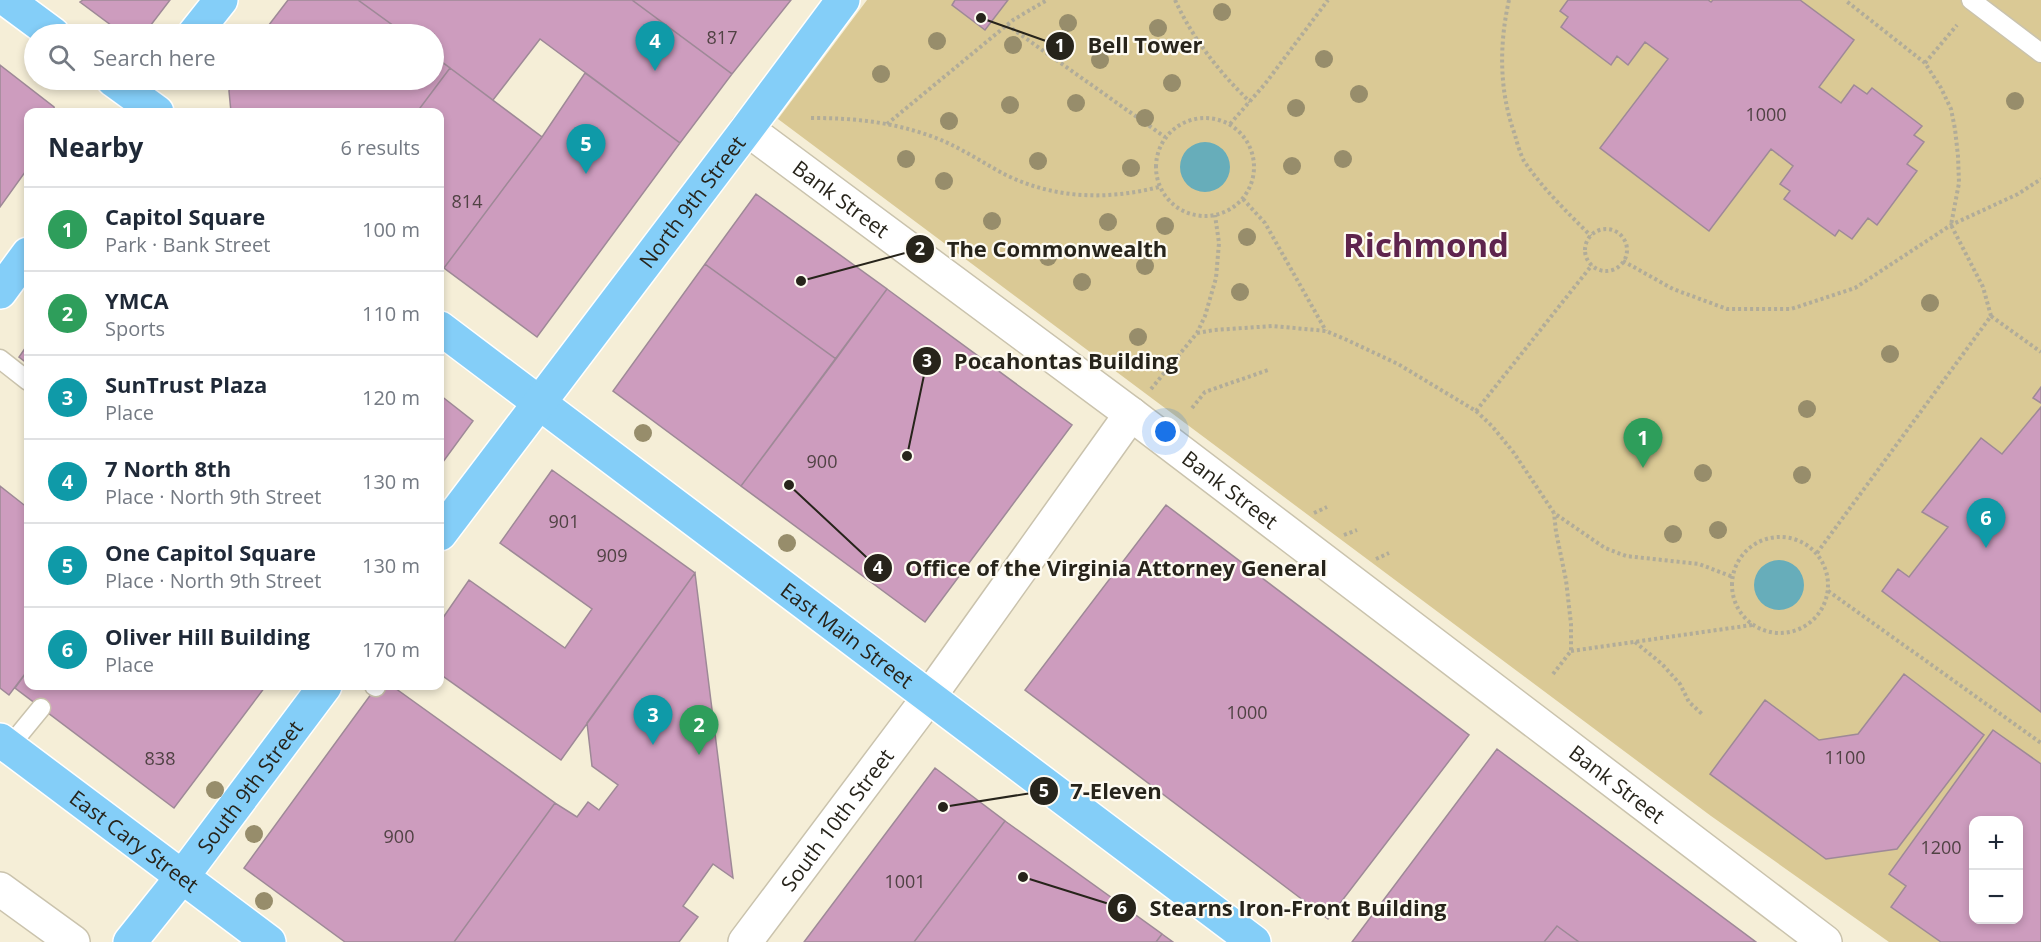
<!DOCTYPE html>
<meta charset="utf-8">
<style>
:root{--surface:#fff;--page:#f6f6f7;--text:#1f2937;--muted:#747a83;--line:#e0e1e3;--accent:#b45309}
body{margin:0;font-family:"Open Sans",sans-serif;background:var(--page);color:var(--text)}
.controls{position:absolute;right:18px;bottom:18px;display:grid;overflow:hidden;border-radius:12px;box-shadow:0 3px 9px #0003}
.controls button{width:54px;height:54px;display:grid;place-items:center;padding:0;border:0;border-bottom:2px solid var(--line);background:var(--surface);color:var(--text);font:30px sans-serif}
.you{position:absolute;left:1166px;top:432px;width:21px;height:21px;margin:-15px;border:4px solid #fff;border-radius:50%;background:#1a73e8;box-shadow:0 0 0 9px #1a73e833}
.badge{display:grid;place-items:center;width:39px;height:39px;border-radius:50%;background:var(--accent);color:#fff;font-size:20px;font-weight:700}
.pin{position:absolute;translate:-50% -50px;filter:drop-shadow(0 2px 3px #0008)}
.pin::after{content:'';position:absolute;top:32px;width:21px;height:18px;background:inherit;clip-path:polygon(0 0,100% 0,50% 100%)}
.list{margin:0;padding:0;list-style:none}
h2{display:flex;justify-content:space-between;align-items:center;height:78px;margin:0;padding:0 24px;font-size:26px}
h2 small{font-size:20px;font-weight:400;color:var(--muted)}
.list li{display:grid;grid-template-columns:39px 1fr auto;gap:18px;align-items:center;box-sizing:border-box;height:84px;padding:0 24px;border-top:2px solid var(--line)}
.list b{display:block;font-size:22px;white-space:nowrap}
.list p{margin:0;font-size:20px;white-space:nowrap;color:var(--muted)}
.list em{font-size:20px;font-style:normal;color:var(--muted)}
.icon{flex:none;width:33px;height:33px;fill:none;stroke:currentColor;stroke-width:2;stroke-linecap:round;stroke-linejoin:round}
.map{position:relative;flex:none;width:2041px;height:942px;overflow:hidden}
.search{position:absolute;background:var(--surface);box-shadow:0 3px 9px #0003;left:24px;top:24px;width:420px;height:66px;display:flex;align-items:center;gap:15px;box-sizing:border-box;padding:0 21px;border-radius:33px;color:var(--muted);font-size:22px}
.panel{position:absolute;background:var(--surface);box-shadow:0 3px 9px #0003;left:24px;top:108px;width:420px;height:582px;border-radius:12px}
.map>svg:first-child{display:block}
.green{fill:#dac995;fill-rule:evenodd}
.water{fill:#67adba}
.building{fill:#cd9cbe;stroke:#9e8997;stroke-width:1.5;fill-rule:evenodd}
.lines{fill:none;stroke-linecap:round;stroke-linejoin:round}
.service-casing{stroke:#cac3ad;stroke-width:21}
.minor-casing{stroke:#cac3ad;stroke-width:36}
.primary-casing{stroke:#fff;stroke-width:36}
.path{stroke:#b1ac99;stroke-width:4;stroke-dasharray:3 3;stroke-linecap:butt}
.service{stroke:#fff;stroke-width:18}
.minor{stroke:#fff;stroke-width:33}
.primary{stroke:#84cef8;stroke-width:33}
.tree{fill:#978d6b}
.labels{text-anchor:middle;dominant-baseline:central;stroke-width:4.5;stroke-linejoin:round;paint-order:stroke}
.number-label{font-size:18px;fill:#504244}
.street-label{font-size:21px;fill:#27241b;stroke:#fefbf2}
.town-label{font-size:33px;font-weight:bold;fill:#5e244d;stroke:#fefbf2}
.leader{fill:none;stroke:#27241b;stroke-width:2}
.callout-dot{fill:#27241b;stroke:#fefbf2;stroke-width:2}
.mark-label{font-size:18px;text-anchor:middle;font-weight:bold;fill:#fff}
.callout-label{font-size:22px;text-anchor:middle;font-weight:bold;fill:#27241b;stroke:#fefbf2;stroke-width:4.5;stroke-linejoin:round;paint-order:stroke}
</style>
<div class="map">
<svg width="2041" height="942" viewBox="0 0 2041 942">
<rect width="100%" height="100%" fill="#f5eed7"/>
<path class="green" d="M867,0H2041V942H1889L1711,816L778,119ZM1974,820H2018V920H1974Z"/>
<path class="water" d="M1180 167a25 25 0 1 1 50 0a25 25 0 1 1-50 0Z
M1754 585a25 25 0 1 1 50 0a25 25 0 1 1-50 0Z"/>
<path class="building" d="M83,0H170L144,34H123L80,2Z
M288,0H358L405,34H262Z
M358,0H632L732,74L680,143L540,39L493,100L434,56V34H405Z
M632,0H791L732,74Z
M955,0H1008L985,30L952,5Z
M1568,0H1708L1711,2L1713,0H1800L1854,40L1819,87L1841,103L1854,85L1867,94L1872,88L1922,126L1914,135L1924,142L1907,164L1917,171L1877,225L1868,218L1852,239L1839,230L1835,236L1784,199L1790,191L1780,184L1793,166L1771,149L1709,231L1600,148L1668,59L1645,42L1628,65L1617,56L1611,65L1561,27L1568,17L1560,11Z
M434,56L450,68L417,112H231L229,91L231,80H434Z
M0,65L54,107L55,112H28V168L0,207Z
M450,68L542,137L444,268L440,265V112H417Z
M585,73L680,143L537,337L444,268L542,137Z
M756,194L887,289L836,359L705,264Z
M705,264L836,359L741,486L613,391Z
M887,289L1072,425L925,622L741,486Z
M28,344V364L19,357Z
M2041,387V403L2033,398Z
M440,395L473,421L440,466Z
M2041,407V712L1882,591L1898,569L1909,577L1948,527L1922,512L1981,438L2002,454Z
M552,470L695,573L561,760L440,674V622L469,580L565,648L592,609L500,543Z
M0,486L28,508V670L9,695L0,688Z
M1166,505L1469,735L1328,919L1025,690Z
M695,573L733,878L713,864L683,906L698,917L679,942H454L555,803L577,817L588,802L599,810L618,785L592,766L587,723Z
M28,670V686L265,687L174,808L15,688Z
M1904,674L1984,735L1897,849L1826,859L1710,774L1765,700L1819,740L1858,734Z
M377,686H392L555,803L454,942H345L244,868Z
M1993,730L2041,764V942H1941L1891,907L1906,886L1889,874ZM1974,820H2018V920H1974Z
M1497,749L1756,942H1579L1557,926L1544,942H1352Z
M935,768L1005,821L914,942H804Z
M1005,821L1162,934L1156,942H914Z
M1557,926L1579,942H1544Z
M1162,934L1173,942H1156Z"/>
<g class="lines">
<g class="service-casing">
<path id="service" d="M1971,0L2041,53
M0,359L28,381
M374,686L376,687
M9,747L41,708"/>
</g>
<g class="minor-casing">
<g id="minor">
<path id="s1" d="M747,129L1131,414L1825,942"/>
<path d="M0,889L73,942"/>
<path id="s2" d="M745,942L929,697L1131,414"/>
</g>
</g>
<g class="primary-casing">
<g id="primary">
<path d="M7,0L53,34"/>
<path d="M194,34L221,0"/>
<path d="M113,80L157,112"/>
<path d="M0,292L28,254"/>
<path id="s3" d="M440,328L1254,942"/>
<path id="s4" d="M440,534L747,129L843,0"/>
<path id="s5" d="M0,740L269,942"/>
<path id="s6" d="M130,942L182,877L325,686"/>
</g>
</g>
<path class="path" d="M1175,0C1193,39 1219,72 1250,102
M1509,0C1499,45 1499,91 1515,135C1517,143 1520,153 1524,161C1543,189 1567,212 1591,236
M1007,25L1165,137
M1925,63L1957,25
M1156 167a49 49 0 1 1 98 0a49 49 0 1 1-98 0Z
M811,118C855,118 894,122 936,138C962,148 984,164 1008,176C1057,199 1108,200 1159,187
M887,124L1013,20L1047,0
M1230,124L1265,84L1328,0
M1243,199L1265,223L1326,331
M1585 250a21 21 0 1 1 42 0a21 21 0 1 1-42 0Z
M1623,261L1673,289L1727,309H1791L1855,288L1951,225L2018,194L2041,179
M1991,316L2041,352
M1197,333L1214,330L1273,326L1326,331L1347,340L1398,364L1476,411L1492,426L1514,453L1554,513L1605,548L1626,556L1699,564L1733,577
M1151,389L1197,333L1205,316L1216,278L1219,243L1215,215
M1192,408L1205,392L1268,370
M1476,411L1592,265
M1314,513L1327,507
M1344,535L1357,530
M1732 585a48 48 0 1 1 96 0a48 48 0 1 1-96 0Z
M1817,553L1991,316L1983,287L1951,225L1959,183L1958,156L1955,129L1951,109L1941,88L1925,63L1845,0
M1376,559L1389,553
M1828,591L2041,743
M1635,642L1662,664L1680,684L1689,702L1702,714
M1571,651L1752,625
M1553,674L1571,651V624L1566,580L1556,532L1554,513"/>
<use href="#service" class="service"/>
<use href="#minor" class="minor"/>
<use href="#primary" class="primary"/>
</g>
<g class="tree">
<circle cx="1222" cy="12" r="9"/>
<circle cx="1068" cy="23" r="9"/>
<circle cx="1158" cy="28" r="9"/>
<circle cx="937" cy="41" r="9"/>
<circle cx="1013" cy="45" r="9"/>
<circle cx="1324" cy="59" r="9"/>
<circle cx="1100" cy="60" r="9"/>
<circle cx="881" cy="74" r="9"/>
<circle cx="1172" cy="83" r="9"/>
<circle cx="1359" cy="94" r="9"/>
<circle cx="2015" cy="101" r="9"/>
<circle cx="1076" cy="103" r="9"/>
<circle cx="1010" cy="105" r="9"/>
<circle cx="1296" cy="108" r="9"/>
<circle cx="1145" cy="118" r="9"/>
<circle cx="949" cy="121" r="9"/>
<circle cx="906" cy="159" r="9"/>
<circle cx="1343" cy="159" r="9"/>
<circle cx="1038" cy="161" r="9"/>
<circle cx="1292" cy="166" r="9"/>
<circle cx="1131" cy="168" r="9"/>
<circle cx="944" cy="181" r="9"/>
<circle cx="992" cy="221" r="9"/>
<circle cx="1108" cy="222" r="9"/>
<circle cx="1165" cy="226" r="9"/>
<circle cx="1247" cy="237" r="9"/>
<circle cx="1048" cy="257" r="9"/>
<circle cx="1145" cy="266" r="9"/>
<circle cx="1082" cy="282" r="9"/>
<circle cx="1240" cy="292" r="9"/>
<circle cx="1930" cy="303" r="9"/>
<circle cx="1138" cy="337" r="9"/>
<circle cx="1890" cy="354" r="9"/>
<circle cx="1807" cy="409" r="9"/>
<circle cx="643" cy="433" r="9"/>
<circle cx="1703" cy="473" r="9"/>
<circle cx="1802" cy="475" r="9"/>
<circle cx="1718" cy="530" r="9"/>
<circle cx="1673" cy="534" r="9"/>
<circle cx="787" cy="543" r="9"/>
<circle cx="215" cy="790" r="9"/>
<circle cx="254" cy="834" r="9"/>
<circle cx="264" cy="901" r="9"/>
</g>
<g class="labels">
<g class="number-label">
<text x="722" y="37">817</text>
<text x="1766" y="114">1000</text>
<text x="467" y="201">814</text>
<text x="822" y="461">900</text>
<text x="564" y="521">901</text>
<text x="612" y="555">909</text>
<text x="1247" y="712">1000</text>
<text x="1845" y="757">1100</text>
<text x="160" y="758">838</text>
<text x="399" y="836">900</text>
<text x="1941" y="847">1200</text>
<text x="905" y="881">1001</text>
</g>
<g class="street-label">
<text stroke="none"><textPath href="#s1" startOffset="117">Bank Street</textPath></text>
<text stroke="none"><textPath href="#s4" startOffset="417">North 9th Street</textPath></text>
<text stroke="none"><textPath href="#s1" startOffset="603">Bank Street</textPath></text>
<text stroke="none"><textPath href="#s3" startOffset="510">East Main Street</textPath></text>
<text stroke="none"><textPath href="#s1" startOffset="1089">Bank Street</textPath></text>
<text stroke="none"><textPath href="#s6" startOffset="196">South 9th Street</textPath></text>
<text stroke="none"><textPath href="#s2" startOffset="153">South 10th Street</textPath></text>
<text stroke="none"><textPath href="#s5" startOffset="168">East Cary Street</textPath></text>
</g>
<g class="town-label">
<text x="1426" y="244">Richmond</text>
</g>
</g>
<path class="leader" d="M981 18L1060 46M801 281L920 249M907 456L927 361M789 485L878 568M943 807L1044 791M1023 877L1122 908"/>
<g class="callout-dot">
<circle cx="981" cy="18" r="6"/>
<circle cx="801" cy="281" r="6"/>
<circle cx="907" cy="456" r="6"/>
<circle cx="789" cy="485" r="6"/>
<circle cx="943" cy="807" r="6"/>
<circle cx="1023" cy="877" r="6"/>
<circle cx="1060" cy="46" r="15"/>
<circle cx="920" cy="249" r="15"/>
<circle cx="927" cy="361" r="15"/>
<circle cx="878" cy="568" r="15"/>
<circle cx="1044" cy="791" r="15"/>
<circle cx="1122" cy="908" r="15"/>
</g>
<g class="mark-label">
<text x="1060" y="52">1</text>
<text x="920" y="255">2</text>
<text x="927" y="367">3</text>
<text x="878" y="574">4</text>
<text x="1044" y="797">5</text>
<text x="1122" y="914">6</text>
</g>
<g class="callout-label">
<text x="1145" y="53">Bell Tower</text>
<text x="1057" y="257">The Commonwealth</text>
<text x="1066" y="369">Pocahontas Building</text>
<text x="1116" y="576">Office of the Virginia Attorney General</text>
<text x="1116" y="799">7-Eleven</text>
<text x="1298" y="916">Stearns Iron-Front Building</text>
</g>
</svg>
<div class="controls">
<button>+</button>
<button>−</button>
</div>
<div class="you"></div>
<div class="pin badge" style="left:1643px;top:468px;background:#2e9e5b">1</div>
<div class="pin badge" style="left:699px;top:755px;background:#2e9e5b">2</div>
<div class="pin badge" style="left:653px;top:745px;background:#0f9aa8">3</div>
<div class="pin badge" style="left:655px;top:71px;background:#0f9aa8">4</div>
<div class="pin badge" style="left:586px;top:174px;background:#0f9aa8">5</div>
<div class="pin badge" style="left:1986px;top:548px;background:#0f9aa8">6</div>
<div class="search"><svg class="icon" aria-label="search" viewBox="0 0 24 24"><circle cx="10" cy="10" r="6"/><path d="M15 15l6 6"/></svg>Search here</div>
<section class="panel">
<h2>Nearby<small>6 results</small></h2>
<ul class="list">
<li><span class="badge" style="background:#2e9e5b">1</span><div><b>Capitol Square</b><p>Park · Bank Street</p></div><em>100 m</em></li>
<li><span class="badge" style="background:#2e9e5b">2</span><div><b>YMCA</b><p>Sports</p></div><em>110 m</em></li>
<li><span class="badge" style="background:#0f9aa8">3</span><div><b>SunTrust Plaza</b><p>Place</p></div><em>120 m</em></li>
<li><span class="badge" style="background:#0f9aa8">4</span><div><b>7 North 8th</b><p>Place · North 9th Street</p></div><em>130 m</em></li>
<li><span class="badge" style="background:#0f9aa8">5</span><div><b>One Capitol Square</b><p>Place · North 9th Street</p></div><em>130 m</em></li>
<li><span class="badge" style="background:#0f9aa8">6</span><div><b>Oliver Hill Building</b><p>Place</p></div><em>170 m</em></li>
</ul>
</section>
</div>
